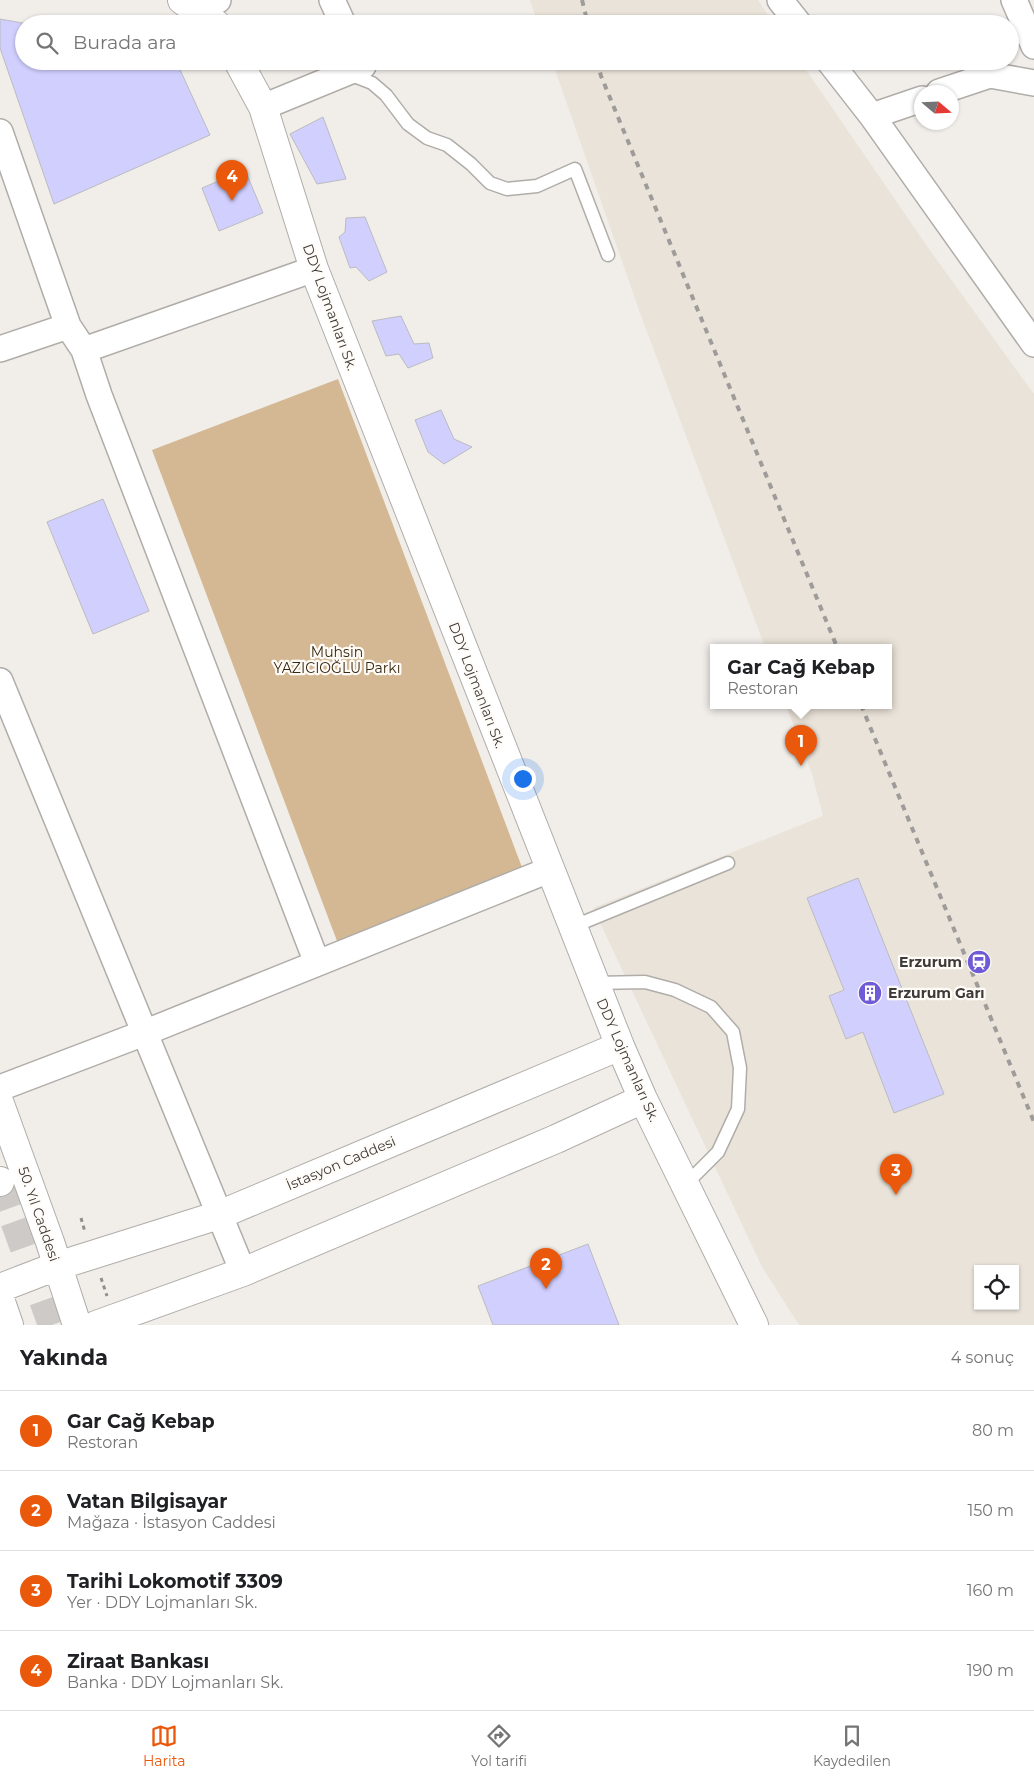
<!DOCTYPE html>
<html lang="tr">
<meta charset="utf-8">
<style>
:root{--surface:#fff;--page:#f6f6f6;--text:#202124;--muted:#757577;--line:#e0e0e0;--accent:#ea580c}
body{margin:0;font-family:Montserrat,sans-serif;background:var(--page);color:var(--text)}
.controls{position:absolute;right:15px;bottom:15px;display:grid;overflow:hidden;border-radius:0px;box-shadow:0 1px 4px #0004}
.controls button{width:45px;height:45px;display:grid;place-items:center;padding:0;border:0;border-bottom:1px solid var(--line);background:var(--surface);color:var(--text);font:25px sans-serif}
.compass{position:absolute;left:914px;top:85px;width:45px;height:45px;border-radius:50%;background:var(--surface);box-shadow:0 1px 4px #0004;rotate:109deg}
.you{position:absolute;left:522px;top:778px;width:18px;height:18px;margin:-12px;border:4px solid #fff;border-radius:50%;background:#1a73e8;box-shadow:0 0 0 8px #1a73e833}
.badge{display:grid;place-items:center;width:32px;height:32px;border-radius:50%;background:var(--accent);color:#fff;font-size:16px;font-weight:700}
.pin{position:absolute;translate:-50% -41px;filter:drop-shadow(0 1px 2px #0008)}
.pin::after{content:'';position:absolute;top:26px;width:18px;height:15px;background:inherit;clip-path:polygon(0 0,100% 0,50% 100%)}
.popup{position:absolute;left:710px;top:644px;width:182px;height:65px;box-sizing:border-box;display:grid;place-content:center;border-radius:0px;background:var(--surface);filter:drop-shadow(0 1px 4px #0005);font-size:16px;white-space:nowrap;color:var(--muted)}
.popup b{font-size:19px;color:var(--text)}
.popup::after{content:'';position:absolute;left:50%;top:100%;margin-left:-10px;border:10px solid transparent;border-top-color:var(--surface)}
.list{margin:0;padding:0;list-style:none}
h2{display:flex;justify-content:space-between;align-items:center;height:65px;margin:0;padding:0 20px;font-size:21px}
h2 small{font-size:16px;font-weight:400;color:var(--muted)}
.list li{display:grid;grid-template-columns:32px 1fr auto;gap:15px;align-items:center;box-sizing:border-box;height:80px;padding:0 20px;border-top:1px solid var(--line)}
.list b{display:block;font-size:19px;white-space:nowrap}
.list p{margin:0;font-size:16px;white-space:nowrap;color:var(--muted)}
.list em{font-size:16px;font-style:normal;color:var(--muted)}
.icon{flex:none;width:28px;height:28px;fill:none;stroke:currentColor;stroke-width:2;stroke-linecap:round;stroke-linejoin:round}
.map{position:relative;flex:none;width:1034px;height:1325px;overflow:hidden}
.search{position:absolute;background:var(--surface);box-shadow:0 1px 4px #0004;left:15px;right:15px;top:15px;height:55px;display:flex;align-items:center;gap:12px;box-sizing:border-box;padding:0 18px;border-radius:28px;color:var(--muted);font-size:19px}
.sheet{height:385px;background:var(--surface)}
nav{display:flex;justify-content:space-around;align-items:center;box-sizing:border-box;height:70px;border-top:1px solid var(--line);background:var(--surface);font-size:14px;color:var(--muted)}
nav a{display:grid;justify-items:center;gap:2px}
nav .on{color:var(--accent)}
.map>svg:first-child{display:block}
.built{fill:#eae3d9;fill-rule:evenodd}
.green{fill:#d4b893}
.building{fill:#d0cffe;stroke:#bbbbbf}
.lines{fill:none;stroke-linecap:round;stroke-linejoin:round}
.secondary-tunnel{stroke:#cdcac7;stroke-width:28;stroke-dasharray:28 14;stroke-linecap:butt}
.lane-casing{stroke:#b0ada9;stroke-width:15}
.street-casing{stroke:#b0ada9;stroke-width:28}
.secondary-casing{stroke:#b0ada9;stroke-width:30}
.path{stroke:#918f8c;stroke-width:3;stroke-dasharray:4 4;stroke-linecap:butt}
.lane{stroke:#fff;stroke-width:12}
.street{stroke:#fff;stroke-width:25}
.secondary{stroke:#fff;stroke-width:28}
.rail{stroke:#9e9c9a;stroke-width:4;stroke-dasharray:6 6;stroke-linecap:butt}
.labels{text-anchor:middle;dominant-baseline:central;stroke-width:4.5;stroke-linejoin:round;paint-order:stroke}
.street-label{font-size:14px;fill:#3c3b3a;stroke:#fffcf8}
.park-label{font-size:14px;fill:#382811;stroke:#fffcf8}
.poi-label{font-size:14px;font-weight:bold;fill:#3c3b3a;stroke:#fffcf8;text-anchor:end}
</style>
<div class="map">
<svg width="1034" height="1325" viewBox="0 0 1034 1325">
<rect width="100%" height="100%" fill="#f1eeea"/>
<path class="built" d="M530,0H758L774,24H538Z
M552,61H800L929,249L1034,394V1325H799L762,1267L593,908L823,816L812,774L786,705H888V647H765L640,313ZM978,1269H1015V1306H978Z"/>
<path class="green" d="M338,379L523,870L337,941L152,450Z"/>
<path class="building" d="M0,19L28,24H24V61H176L210,135L54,204L0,48Z
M323,117L346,179L317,184L290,134Z
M245,170L263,213L219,231L202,188Z
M365,217L387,272L369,281L356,267L350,268L339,237L345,232L346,218Z
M401,316L414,344L429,343L433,358L408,368L399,354L386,356L372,321Z
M441,410L454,439L472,447L444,464L428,452L415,420Z
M103,499L149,611L93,634L47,522Z
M858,878L944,1094L894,1113L863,1032L846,1039L829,996L844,990L807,898Z
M588,1244L619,1325H493L478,1286Z"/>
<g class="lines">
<path class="secondary-tunnel" d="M0,1182L52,1325"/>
<g class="lane-casing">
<path id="lane" d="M349,74L372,83L386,95L408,124L427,138L447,145L471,164L490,183L507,189L537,186L575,169L608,255
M572,927L728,863
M595,983L645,982L675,990L711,1007L733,1032L740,1068L738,1109L718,1152L685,1185"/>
</g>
<g class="street-casing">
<path id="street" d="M332,0L343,24
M780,0L799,24
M1014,0L1034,46
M196,10L218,0
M829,61L872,116L1034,344
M939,92L990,75L1034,83
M263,107L363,66L361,61
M872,116L922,99
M0,132L68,326L84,350L99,395L317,963
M0,349L68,326
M84,350L314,269
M0,681L243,1272
M0,1088L144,1033L549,870"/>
</g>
<g class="secondary-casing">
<path id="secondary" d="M182,0L216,24
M238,61L263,107L314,269L620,1046L643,1099L754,1325
M0,1104L50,1242L77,1325
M0,1181V1182
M0,1288L57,1266L219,1215L620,1046
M0,1299L9,1325
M96,1325L243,1272L556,1139L643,1099"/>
</g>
<path class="path" d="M81,1218L85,1232
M101,1278L107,1296"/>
<use href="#lane" class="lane"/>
<use href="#street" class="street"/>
<use href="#secondary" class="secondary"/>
<path class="rail" d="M582,0L588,24
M597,61L601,76L837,647
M861,705L1034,1122"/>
</g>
<defs>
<g id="station-disc" transform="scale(1.25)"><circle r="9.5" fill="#6e5bd5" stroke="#fffcf8"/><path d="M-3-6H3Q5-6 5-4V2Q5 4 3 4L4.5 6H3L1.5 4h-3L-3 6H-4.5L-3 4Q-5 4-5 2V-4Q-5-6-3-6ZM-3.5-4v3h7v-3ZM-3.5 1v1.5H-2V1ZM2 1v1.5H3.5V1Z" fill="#fff"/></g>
<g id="building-disc" transform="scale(1.25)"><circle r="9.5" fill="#6e5bd5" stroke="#fffcf8"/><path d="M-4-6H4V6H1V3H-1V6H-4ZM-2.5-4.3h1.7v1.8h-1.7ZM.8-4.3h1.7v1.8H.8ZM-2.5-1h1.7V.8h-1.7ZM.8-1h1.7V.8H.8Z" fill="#fff"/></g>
</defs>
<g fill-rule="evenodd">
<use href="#station-disc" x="979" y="962"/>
<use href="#building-disc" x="870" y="993"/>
</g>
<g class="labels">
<g class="street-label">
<text transform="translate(330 307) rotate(70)">DDY Lojmanları Sk.</text>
<text transform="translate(477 685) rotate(69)">DDY Lojmanları Sk.</text>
<text transform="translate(628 1060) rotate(66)">DDY Lojmanları Sk.</text>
<text transform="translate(341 1163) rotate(-23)">İstasyon Caddesi</text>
<text transform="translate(39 1214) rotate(71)">50. Yıl Caddesi</text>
</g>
<g class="park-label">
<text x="337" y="652">Muhsin<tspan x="337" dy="16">YAZICIOĞLU Parkı</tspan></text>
</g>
<g class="poi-label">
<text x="962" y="962">Erzurum</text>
<text x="888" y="993" text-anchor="start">Erzurum Garı</text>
</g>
</g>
</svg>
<div class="controls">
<button><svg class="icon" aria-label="locate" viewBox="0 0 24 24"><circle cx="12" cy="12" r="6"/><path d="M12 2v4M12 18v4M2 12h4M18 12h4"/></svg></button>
</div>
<svg class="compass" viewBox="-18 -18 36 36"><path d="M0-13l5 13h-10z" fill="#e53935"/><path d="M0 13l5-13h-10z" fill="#757577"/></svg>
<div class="you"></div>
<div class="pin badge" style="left:801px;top:766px">1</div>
<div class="popup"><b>Gar Cağ Kebap</b>Restoran</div>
<div class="pin badge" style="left:546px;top:1289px">2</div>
<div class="pin badge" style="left:896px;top:1195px">3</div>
<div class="pin badge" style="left:232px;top:201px">4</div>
<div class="search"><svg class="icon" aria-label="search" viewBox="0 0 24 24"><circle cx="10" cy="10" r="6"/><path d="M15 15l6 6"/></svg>Burada ara</div>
</div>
<section class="sheet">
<h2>Yakında<small>4 sonuç</small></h2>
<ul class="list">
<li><span class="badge">1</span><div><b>Gar Cağ Kebap</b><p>Restoran</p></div><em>80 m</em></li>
<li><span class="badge">2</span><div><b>Vatan Bilgisayar</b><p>Mağaza · İstasyon Caddesi</p></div><em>150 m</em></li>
<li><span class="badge">3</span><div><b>Tarihi Lokomotif 3309</b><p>Yer · DDY Lojmanları Sk.</p></div><em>160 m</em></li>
<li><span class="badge">4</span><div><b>Ziraat Bankası</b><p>Banka · DDY Lojmanları Sk.</p></div><em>190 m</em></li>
</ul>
</section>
<nav>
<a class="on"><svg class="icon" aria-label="map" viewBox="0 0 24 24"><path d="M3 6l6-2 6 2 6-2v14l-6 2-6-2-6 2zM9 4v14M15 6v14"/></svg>Harita</a>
<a><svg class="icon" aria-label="directions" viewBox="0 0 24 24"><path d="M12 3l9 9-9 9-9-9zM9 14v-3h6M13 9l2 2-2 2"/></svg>Yol tarifi</a>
<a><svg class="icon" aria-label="saved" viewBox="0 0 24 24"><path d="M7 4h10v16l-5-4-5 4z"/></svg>Kaydedilen</a>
</nav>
